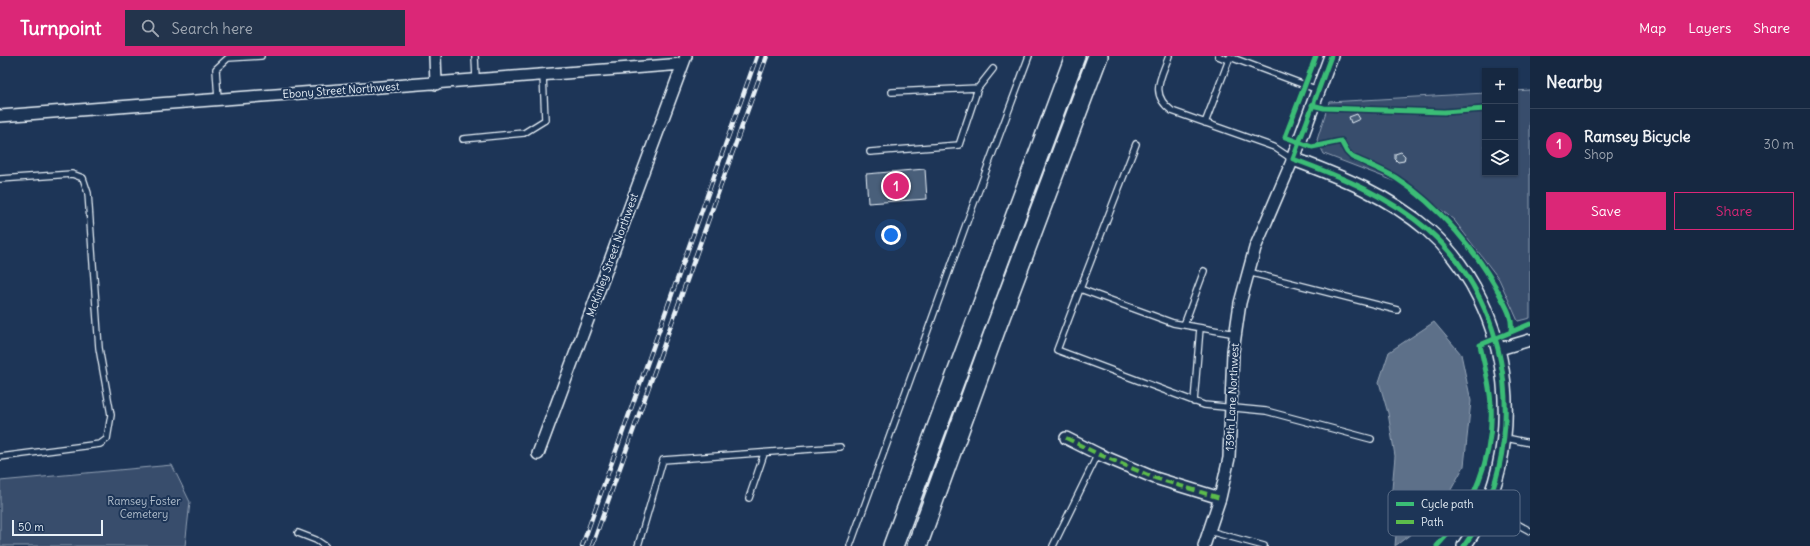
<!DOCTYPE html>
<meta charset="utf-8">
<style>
:root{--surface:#162841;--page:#23344c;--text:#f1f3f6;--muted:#9ea6b1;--line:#35445a;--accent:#db2777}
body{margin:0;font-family:Delius,sans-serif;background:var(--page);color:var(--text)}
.controls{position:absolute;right:12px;top:12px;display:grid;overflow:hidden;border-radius:0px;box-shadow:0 1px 3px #0004}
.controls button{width:36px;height:36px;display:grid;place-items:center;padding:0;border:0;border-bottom:1px solid var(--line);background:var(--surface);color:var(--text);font:20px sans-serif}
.scale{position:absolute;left:12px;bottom:10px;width:91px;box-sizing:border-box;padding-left:4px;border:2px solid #e8f1f8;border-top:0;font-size:11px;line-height:14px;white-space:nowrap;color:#e8f1f8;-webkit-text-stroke:3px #1d3557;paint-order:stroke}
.you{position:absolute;left:891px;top:179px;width:14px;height:14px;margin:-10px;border:3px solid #fff;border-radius:50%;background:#1a73e8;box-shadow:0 0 0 6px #1a73e833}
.badge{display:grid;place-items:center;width:26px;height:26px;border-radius:50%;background:var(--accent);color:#fff;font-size:13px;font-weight:700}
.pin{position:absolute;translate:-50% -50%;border:2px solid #fff;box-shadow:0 1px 4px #0006}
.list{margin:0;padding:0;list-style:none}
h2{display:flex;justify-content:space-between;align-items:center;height:52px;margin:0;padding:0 16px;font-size:17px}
h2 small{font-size:13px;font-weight:400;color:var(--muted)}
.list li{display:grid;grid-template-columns:26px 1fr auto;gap:12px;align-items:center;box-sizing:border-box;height:72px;padding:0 16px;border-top:1px solid var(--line)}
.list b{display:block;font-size:15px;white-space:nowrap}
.list p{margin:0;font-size:13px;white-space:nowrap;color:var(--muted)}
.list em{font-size:13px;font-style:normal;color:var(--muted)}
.actions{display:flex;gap:8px;padding:12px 16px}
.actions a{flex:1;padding:9px 0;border:1px solid var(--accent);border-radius:0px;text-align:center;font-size:14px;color:var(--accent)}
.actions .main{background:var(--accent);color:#fff}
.icon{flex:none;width:22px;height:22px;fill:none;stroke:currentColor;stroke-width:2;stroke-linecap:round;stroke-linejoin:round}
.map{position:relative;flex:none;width:1530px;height:490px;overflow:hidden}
header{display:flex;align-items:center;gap:24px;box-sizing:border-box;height:56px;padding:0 20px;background:var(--accent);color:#fff}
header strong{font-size:19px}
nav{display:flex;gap:22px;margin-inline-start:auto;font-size:14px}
.search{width:280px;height:36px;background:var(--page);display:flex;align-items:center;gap:10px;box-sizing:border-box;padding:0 14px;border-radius:0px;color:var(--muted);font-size:15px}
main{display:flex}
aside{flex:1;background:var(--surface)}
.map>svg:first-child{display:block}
.green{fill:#374d6c;stroke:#909fb2}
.water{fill:#5d7089;stroke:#95a4b5}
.building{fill:#495e7a;stroke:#e8f1f8}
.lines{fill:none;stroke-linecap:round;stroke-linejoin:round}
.service-casing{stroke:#e8f1f8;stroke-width:8}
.minor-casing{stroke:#e8f1f8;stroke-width:14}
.tertiary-casing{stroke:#e8f1f8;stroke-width:16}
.motorway-casing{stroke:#e8f1f8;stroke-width:22}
.service{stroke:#1d3557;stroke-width:5.5}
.minor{stroke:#1d3557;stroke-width:11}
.tertiary{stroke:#1d3557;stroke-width:13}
.motorway{stroke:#1d3557;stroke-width:19}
.rail-casing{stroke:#e8f1f8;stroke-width:4.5}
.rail{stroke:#1d3557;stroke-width:3;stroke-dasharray:9;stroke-linecap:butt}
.quiet{stroke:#5cbc4b;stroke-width:4;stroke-dasharray:8 4;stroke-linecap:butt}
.cycleway-casing{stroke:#1d3557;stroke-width:8}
.cycleway{stroke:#3abd76;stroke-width:5}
.labels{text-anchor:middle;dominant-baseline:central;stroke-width:4;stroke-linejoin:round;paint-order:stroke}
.street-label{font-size:11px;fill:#e8f1f8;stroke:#1d3557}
.park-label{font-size:11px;fill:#b3c0ce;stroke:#1d3557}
.key{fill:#1d3557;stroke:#5a6d87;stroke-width:1}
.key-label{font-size:11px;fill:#e8f1f8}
</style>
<header>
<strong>Turnpoint</strong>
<div class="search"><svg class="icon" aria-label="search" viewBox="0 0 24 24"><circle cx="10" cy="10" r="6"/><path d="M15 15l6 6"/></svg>Search here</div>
<nav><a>Map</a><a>Layers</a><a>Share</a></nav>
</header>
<main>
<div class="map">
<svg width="1530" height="490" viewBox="0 0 1530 490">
<rect width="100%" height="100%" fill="#1d3557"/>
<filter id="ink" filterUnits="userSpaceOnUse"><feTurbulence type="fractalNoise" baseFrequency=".025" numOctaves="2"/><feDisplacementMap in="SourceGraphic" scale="8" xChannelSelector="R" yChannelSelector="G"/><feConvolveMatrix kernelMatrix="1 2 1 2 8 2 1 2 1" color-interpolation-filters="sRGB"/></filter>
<g filter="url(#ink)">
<path class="green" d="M1530,34V262L1518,265L1499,223L1454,164L1415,133L1324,98L1317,84L1329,46L1485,37V117H1515V35Z
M172,409L190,446L185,490H0V425Z"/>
<path class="water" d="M1434,266L1461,298L1471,345L1464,410L1441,452L1419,472L1395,490L1397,466L1391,444L1395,400L1388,357L1379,326L1389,296Z"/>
<path class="building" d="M1357,58L1360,63L1351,67L1349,61Z
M1401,96L1405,100L1404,105L1398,106L1395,103V98Z
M925,113L927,143L868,147L866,118Z"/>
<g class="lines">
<g class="service-casing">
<path id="service" d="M475,0L476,23
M1169,0C1161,22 1149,38 1172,55L1274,91L1292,103
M1218,0L1228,4
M892,36L978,32
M218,43L216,13L228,2L261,0
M1205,67L1230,1L1318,34
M463,83L524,77L545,64L543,19
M870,96L959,89L978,32L993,13
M0,123L72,118L83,122L88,137L99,292L111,359L107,383L100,388L0,401
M1248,216L1397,254
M1080,233L1136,88
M1184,269L1204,215
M1236,278L1173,267L1080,233L1057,294L1204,349L1266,355L1371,383
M1194,346L1200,272
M1511,383L1530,387
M749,442L764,398
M1490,453L1530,475
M1209,475L1264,490
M298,477L316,484L325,490
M638,490L663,404L840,391
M850,490L968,163L1029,0
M1053,490L1098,398"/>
</g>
<g class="minor-casing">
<path id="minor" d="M435,0L436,28
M0,60L683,8
M1503,292L1530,284
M1066,382L1098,398L1155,422L1220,442
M538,398L686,0
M1204,490L1220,442L1229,402L1233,295L1240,247L1255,192L1293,103"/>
</g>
<g class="tertiary-casing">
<path id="tertiary" d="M1331,0L1293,103C1342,121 1388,140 1428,174C1516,251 1530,398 1464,490"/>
</g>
<g class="motorway-casing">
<path id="motorway" d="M893,490L1075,0
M917,490L997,269L1098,0"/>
</g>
<use href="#service" class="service"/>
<use href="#minor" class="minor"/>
<use href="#tertiary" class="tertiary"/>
<use href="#motorway" class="motorway"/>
<g class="rail-casing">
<path id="rail" d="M582,490L757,0
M592,490L767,0"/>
</g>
<use href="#rail" class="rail"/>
<path class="quiet" d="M1066,382L1098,398L1155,422L1220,442"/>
<g class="cycleway-casing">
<path id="cycleway" d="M1316,0L1285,81L1312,91L1341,85L1347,96L1352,101C1367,108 1383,114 1396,122C1438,149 1479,197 1501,241C1507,252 1513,262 1511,275
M1331,0L1293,103C1342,121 1388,140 1428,174C1516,251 1530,398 1464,490
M1312,49L1324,52L1444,56L1485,53
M1437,490C1473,452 1494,402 1491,349C1490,328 1484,308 1480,289L1530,268"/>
</g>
<use href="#cycleway" class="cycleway"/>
</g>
</g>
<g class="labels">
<g class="street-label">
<text transform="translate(341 34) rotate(-4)">Ebony Street Northwest</text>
<text transform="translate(612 199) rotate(-70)">McKinley Street Northwest</text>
<text transform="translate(1232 341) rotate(-87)">139th Lane Northwest</text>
</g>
<g class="park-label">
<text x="144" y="445">Ramsey Foster<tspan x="144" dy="13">Cemetery</tspan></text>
</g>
</g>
<rect x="1388" y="434" width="132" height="46" rx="6" class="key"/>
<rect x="1396" y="446" width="18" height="4" fill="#3abd76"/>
<rect x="1396" y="464" width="18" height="4" fill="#5cbc4b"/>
<g class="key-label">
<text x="1421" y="452">Cycle path</text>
<text x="1421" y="470">Path</text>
</g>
</svg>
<div class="controls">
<button>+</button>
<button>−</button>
<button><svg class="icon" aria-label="layers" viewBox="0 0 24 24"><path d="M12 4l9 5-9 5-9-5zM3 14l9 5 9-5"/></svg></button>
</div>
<div class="scale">50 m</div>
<div class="you"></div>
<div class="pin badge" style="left:896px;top:130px">1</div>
</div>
<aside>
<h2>Nearby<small></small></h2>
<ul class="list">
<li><span class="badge">1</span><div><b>Ramsey Bicycle</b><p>Shop</p></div><em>30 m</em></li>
</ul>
<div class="actions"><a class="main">Save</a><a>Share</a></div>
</aside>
</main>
